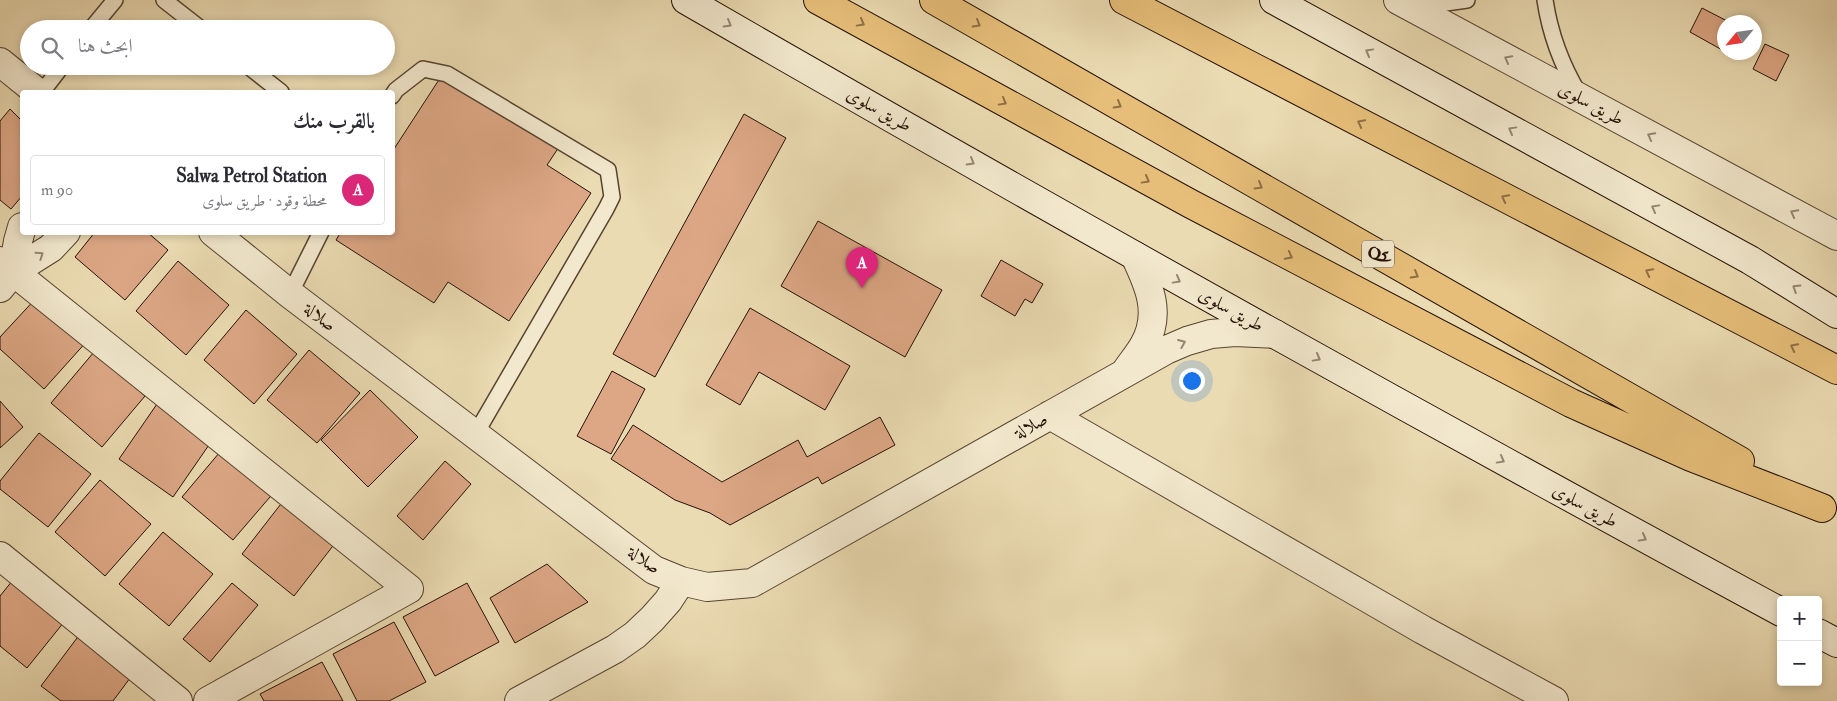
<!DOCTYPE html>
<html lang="ar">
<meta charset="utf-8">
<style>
:root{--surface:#fff;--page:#f7f7f7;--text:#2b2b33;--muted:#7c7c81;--line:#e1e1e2;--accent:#db2777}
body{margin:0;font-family:"IM FELL Double Pica",Amiri,serif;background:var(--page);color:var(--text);direction:rtl}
.controls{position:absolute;right:15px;bottom:15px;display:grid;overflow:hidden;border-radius:5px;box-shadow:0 2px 8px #0003}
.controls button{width:45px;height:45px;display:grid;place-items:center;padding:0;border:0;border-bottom:1px solid var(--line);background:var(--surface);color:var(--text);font:25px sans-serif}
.compass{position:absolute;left:1717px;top:15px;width:45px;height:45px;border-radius:50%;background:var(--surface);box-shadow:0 2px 8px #0003;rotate:241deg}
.you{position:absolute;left:1191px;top:380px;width:18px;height:18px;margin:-12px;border:4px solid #fff;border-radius:50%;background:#1a73e8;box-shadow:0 0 0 8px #1a73e833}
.badge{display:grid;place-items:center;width:32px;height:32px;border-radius:50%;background:var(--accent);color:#fff;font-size:16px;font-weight:700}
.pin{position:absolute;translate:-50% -41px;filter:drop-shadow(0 1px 2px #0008)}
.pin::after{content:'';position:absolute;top:26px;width:18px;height:15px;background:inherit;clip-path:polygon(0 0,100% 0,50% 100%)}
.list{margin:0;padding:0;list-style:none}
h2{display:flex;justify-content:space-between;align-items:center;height:65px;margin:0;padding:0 20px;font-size:21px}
h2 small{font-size:16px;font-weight:400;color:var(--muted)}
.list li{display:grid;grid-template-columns:32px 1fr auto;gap:15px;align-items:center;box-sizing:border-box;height:70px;margin:0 10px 10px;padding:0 10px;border:1px solid var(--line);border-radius:5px}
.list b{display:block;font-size:19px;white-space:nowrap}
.list p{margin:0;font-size:16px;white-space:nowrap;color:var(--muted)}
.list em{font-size:16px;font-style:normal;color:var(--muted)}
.icon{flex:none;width:28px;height:28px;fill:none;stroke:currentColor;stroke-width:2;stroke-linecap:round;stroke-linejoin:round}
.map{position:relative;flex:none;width:1837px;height:701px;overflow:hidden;direction:ltr}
.search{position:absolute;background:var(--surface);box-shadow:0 2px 8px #0003;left:20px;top:20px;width:375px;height:55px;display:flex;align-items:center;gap:12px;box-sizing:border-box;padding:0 18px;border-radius:28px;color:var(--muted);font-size:19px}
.panel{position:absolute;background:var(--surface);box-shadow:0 2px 8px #0003;left:20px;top:90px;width:375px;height:145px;border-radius:5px;direction:rtl}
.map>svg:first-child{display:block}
.building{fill:#dda785;stroke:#241105}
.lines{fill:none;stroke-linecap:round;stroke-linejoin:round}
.service-casing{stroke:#564430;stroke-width:18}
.minor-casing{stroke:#564430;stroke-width:30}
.secondary-casing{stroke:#241105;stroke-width:30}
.motorway-casing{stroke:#241105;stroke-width:30}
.service{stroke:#f2e8cd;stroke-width:15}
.minor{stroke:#f2e8cd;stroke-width:28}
.secondary{stroke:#f2e8cd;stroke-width:28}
.motorway{stroke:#e6be79;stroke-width:28}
.oneway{stroke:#8f7045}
.oneway2{stroke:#958773}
.labels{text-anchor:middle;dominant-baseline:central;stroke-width:4;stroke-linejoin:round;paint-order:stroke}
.shield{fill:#f2e8cd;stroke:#625241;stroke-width:1}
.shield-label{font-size:16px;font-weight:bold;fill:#241105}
.street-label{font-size:18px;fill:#241105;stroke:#f2e8cd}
</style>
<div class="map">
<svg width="1837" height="701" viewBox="0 0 1837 701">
<rect width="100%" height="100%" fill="#ebdbb2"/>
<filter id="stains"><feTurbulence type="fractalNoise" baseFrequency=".004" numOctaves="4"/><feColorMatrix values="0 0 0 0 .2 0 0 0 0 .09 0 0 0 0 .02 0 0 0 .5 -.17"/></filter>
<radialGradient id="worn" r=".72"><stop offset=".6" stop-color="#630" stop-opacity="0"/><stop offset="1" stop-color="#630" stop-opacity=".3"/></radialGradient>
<path class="building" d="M1702,8L1729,22H1724V51L1690,32Z
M1765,44L1789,55L1776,81L1753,69Z
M444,72L559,147L547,165L591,193L509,321L448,282L434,303L336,240L341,232H392V152Z
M10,109L22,121V196L11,209L0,200V121Z
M744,114L786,138L655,377L613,354Z
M818,221L942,290L905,357L781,286Z
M95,232H147L168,250L125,300L75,257Z
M1001,260L1043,284L1032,303L1025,299L1015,316L981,296Z
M178,261L229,305L186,355L136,311Z
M39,295L88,340L44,389L0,349V337Z
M750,308L850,366L825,410L759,372L740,405L706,385Z
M246,310L297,354L254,404L204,360Z
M309,350L360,393L317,443L267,400Z
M94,352L145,396L102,447L51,403Z
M612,371L645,389L611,454L577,436Z
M370,390L418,437L368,487L321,440Z
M0,401L23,427L0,448Z
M157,404L211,442L173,497L119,459Z
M880,417L895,445L822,484L818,477L730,525L710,513L675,500L611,459L633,425L722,482L798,440L807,457Z
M39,433L91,474L48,527L0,489V481Z
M225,446L276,490L233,540L182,497Z
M445,461L471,484L423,540L397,516Z
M100,480L151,524L105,576L55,532Z
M284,500L336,542L294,596L242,554Z
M163,532L213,574L169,626L119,584Z
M547,564L588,602L515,643L490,598Z
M17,575L68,617L27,668L0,646V596Z
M232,583L258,605L210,662L183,639Z
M467,583L499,642L435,676L403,617Z
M394,622L426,682L389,701H357L333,654Z
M80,634L133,674L113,701H61L41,686Z
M322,662L343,701H264L260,694Z"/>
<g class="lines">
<g class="service-casing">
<path id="service" d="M164,0L201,29
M1545,0C1550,34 1561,64 1579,94
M1417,7L1467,0
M91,29L115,0
M248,66L281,92
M42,92L62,66
M392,96L396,90L423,69L447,74L608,170L612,197L606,209L475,435
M290,294L321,232"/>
</g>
<g class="minor-casing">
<path id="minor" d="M1398,0L1837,236
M0,62L37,92
M213,232L290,294L654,570L681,581L707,587L752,583L1166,350L1187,341L1211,334L1235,332L1275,334
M0,261L409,589L208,701
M13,272L18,241L22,227
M0,288L13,272L51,248L66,232
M1126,371C1132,362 1139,354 1144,345C1162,314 1149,285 1135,256
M1050,415L1423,630L1554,701
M0,556L178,701
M519,701L615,649L635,635L652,619L668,601L681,581"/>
</g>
<g class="secondary-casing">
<path id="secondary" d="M686,0C1048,209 1413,413 1781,612
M1274,0L1750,260L1837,314
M1818,633L1837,643"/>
</g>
<g class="motorway-casing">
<path id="motorway" d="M818,0L1191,204L1571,403L1691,457L1822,508
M934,0L1740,461
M1124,0L1837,370"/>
</g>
<use href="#service" class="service"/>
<use href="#minor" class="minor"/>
<use href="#secondary" class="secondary"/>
<use href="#motorway" class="motorway"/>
</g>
<defs><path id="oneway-chevron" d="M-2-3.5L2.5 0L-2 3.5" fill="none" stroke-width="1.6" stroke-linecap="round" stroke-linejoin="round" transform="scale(1.25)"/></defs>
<g class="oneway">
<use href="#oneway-chevron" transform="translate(861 23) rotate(29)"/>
<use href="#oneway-chevron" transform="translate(977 24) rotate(30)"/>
<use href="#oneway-chevron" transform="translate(1003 102) rotate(29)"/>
<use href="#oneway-chevron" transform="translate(1118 105) rotate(30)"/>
<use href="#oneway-chevron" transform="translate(1361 123) rotate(-153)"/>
<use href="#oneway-chevron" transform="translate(1146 180) rotate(29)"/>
<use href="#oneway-chevron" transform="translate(1259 186) rotate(30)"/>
<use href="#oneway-chevron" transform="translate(1505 198) rotate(-153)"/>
<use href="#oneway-chevron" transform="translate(1289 256) rotate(28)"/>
<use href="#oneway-chevron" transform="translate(1649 272) rotate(-153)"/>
<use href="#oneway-chevron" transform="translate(1415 275) rotate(30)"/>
<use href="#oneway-chevron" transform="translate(1794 347) rotate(-153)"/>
</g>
<g class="oneway2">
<use href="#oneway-chevron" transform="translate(728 24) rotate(30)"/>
<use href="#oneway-chevron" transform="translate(1369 52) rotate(-151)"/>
<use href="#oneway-chevron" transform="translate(1508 59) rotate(-152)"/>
<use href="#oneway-chevron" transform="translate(1512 130) rotate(-151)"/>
<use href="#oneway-chevron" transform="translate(1651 136) rotate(-152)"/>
<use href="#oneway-chevron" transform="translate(971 162) rotate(30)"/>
<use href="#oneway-chevron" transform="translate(1655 208) rotate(-151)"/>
<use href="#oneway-chevron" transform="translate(1794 213) rotate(-152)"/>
<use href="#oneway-chevron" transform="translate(40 255) rotate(-34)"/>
<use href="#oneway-chevron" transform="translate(1177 280) rotate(29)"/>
<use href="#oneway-chevron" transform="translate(1796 288) rotate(-148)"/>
<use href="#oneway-chevron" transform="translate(1182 343) rotate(-23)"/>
<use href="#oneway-chevron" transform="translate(1317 358) rotate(29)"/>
<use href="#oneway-chevron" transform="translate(1501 460) rotate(29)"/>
<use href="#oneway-chevron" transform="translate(1643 538) rotate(29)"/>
</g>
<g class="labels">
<rect class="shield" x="1362" y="240.5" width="32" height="27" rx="4"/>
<g class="shield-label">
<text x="1378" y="254">Q5</text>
</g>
<g class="street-label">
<text transform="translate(1591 104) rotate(28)">طريق سلوى</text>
<text transform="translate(879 110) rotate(29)">طريق سلوى</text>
<text transform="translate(1231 310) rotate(29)">طريق سلوى</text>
<text transform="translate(320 317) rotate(37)">صلالة</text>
<text transform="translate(1031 426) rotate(-30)">صلالة</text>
<text transform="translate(1585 506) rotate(29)">طريق سلوى</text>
<text transform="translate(644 560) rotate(34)">صلالة</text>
</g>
</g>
<rect width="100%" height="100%" filter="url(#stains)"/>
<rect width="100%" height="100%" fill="url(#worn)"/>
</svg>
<div class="controls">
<button>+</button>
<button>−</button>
</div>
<svg class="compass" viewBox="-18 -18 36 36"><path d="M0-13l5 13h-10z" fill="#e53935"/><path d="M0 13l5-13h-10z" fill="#7c7c81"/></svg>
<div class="you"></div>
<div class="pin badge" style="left:862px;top:288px">A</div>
<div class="search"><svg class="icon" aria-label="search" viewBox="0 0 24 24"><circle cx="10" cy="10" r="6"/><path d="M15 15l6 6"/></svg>ابحث هنا</div>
<section class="panel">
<h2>بالقرب منك<small></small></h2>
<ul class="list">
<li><span class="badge">A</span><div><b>Salwa Petrol Station</b><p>محطة وقود · طريق سلوى</p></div><em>90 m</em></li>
</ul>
</section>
</div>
